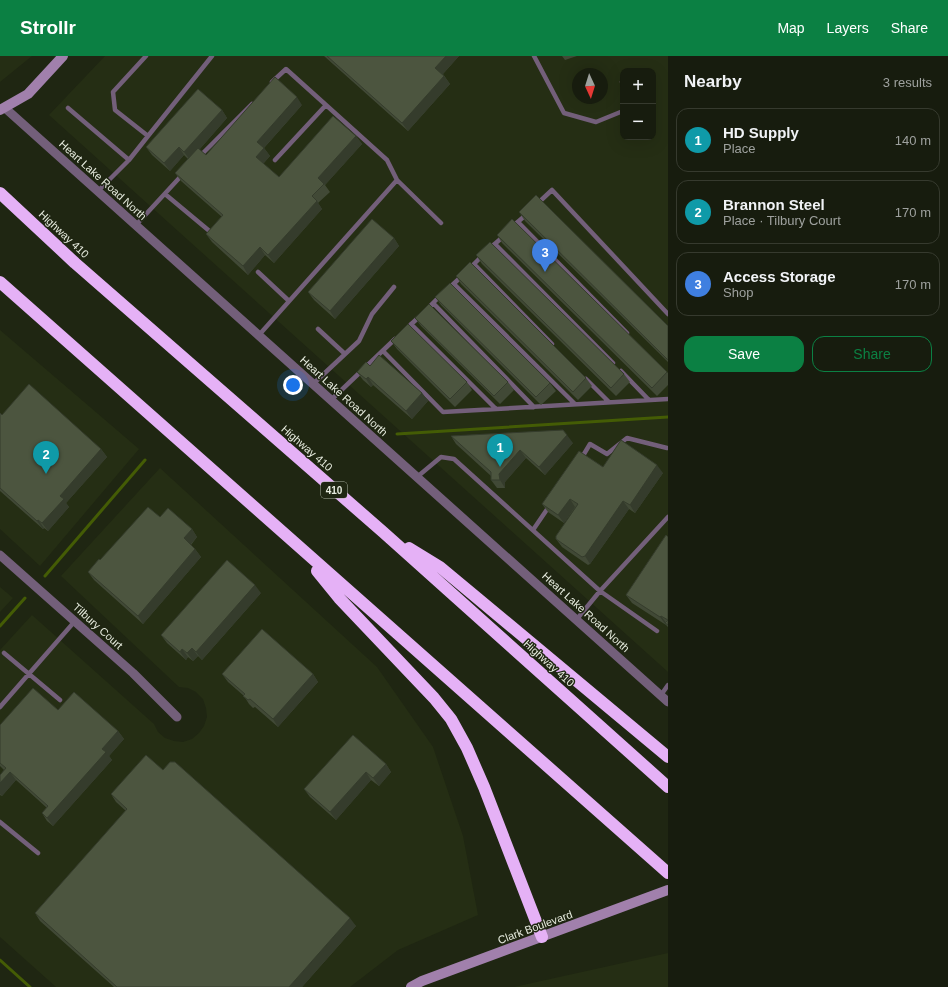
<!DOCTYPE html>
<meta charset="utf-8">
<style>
:root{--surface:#171c0e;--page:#202517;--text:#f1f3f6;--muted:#9ea19e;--line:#363a2e;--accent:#0b8043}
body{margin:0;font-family:Helvetica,sans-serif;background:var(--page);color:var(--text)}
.controls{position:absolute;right:12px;top:12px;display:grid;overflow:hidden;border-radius:8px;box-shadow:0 4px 16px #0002}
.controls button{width:36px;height:36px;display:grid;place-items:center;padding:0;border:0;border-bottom:1px solid var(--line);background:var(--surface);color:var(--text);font:20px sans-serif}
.compass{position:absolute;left:572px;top:12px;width:36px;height:36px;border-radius:50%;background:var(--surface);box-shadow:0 4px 16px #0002;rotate:176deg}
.you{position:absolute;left:293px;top:329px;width:14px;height:14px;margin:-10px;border:3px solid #fff;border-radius:50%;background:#1a73e8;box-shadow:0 0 0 6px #1a73e833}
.badge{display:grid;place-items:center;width:26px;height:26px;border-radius:50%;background:var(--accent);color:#fff;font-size:13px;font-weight:700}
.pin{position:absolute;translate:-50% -33px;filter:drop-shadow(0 1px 2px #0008)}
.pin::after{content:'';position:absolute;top:21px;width:14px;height:12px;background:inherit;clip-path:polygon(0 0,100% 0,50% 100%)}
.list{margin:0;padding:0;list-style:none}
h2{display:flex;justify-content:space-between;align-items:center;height:52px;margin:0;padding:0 16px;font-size:17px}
h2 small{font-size:13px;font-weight:400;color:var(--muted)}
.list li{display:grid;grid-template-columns:26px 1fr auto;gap:12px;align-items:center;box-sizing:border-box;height:64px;margin:0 8px 8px;padding:0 8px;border:1px solid var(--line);border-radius:12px}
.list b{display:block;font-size:15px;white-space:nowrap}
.list p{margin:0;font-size:13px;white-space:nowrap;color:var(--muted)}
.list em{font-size:13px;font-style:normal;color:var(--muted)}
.actions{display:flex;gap:8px;padding:12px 16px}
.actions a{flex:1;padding:9px 0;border:1px solid var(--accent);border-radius:12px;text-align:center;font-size:14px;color:var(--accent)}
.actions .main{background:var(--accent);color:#fff}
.map{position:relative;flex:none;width:668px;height:931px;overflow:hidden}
header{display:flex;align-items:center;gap:24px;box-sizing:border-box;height:56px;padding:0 20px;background:var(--accent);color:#fff}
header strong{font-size:19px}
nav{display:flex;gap:22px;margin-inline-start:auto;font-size:14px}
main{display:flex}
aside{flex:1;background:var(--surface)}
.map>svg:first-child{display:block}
.built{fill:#252e14;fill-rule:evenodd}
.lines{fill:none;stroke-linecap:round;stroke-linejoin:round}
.stream{stroke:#445c05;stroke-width:3}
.lane{stroke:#735f7a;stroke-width:4.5}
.street{stroke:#735f7a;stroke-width:9}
.secondary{stroke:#a180ac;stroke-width:10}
.highway{stroke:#e5b1f6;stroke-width:12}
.wall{fill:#414936}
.shaded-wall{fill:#353c2c}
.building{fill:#4c553f;stroke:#353c2c}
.labels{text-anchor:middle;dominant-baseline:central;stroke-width:3;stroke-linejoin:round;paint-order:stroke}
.shield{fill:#1f2612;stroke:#abb1a2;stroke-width:1}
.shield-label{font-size:10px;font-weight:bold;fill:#e7ecdf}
.street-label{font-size:11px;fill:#e7ecdf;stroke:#1f2612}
</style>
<header>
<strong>Strollr</strong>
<nav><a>Map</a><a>Layers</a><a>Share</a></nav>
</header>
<main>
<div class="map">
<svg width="668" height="931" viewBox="0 0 668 931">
<rect width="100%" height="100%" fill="#1f2612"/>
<path class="built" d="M0,0H32L0,26Z
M105,0H668V616L49,59ZM623,15H653V81H623ZM578,18H602V42H578Z
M0,274L139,393L40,510L0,473Z
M160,412L377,611L433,691L463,780L478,859L398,894L350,931H56L0,881V594L32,559L154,668L158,676L165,682L174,685L183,686L192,683L199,677L204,670L207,661L206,652L203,643L196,636L188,632L179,631L61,520Z
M0,531L13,542L0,556Z
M668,897V931H514Z"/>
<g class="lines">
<path class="stream" d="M397,378L668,361
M45,520L145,404
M0,570L25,542
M0,904L30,931"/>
<path class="lane" d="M146,0L113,36L115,54L148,80L212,0
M534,0L564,57L596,66L623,55
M272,26L286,13L326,49
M622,26L623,28
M68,52L129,104
M199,101L252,48
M275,104L326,49L387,104L397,124
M98,135L129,104L148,80
M165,138L213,178
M537,148L552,134L668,258
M518,166L627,277
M136,169L182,119
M513,170L527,158
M495,188L613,307
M490,192L504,180
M474,208L552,288
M469,213L482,200
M258,216L289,245
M454,228L575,348
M448,233L462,220
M433,247L534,351
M427,253L440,240
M411,268L496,353
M318,273L345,298
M405,274L420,260
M259,279L397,124L441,167
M383,295L443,356L668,343
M621,315L649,344
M586,323L609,346
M313,328L359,285L372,258L394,231
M331,344L395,283
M581,403L590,388L607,398L627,382L667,392
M417,421L441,401L454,403L600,535L668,461
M533,474L550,449
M577,563L600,535L657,575
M4,597L60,644
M661,639L668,629
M0,651L75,565
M0,766L38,797"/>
<path class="street" d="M5,52L668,646
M0,499L133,617L177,661"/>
<path class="secondary" d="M0,54L28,38L63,0
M411,931L422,925L668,834"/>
<path class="highway" d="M0,137L75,207L383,476L668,731
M0,226L668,817
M409,492L440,511L668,701
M317,515L339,542L434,642L451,663L467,692L484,731L542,881"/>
</g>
<path class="wall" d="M324,0H459L443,18L450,28L408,75Z
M562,0H577L565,4Z
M302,49L264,92L270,100L263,108L279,121L356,80L362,88L325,129L330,136L318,147L322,153L274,207L265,199L248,219L212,186L206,178L222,161L181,125L175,117L188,103L184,99L170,115L152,99L146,91L222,54L227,62L199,94L206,99Z
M519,156L668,270V306L525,165Z
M497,179L667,316L668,317V329L657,340L502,187Z
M394,182L399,190L335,263L314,244L308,236Z
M476,199L624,318L630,326L616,340L482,208Z
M456,220L586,322L592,330L578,344L461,228Z
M435,241L550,327L556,335L541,349L441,249Z
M415,262L508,326L514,334L500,348L421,270Z
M391,285L467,326L472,334L455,351L397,293Z
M370,310L422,337L428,345L412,363L373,329L371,331L363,324L357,316Z
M0,357L2,359L101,393L107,401L66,447L69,451L48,475L44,472L43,473L0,435Z
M451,380L573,387L545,419L526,402L505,426V432H497L491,424V420L456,388Z
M603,411L663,417L635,457L629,453L590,508L588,509L562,491L556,483L576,451L564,467L548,456L542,448Z
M160,461L192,473L197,481L191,489L195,493L201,501L143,568L94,524L88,516Z
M668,481V571L666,569L632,547L626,539Z
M261,537L202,604L198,600L193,605L188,601L186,604L167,587L161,579Z
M222,618H313L318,626L278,671L255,651L253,652L249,648L244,640L228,626Z
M58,654L118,675L124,683L109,700L112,704L53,770L47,765L42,757L47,752L16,724L2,740L0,739V727L4,714L0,710V669Z
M386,708L391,716L379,730L371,724L336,764L310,741L304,733Z
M163,714L356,870L302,931H114L40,865L35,857L126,755L116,746L111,738Z"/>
<path class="shaded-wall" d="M446,0H459L441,20L435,12Z
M444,20L450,28L408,75L402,67Z
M297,41L302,49L262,94L257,86Z
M222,54L227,62L190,104L184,96Z
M356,80L362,88L325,129L318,122Z
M179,91L184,99L170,115L164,107Z
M264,92L270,100L262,109L256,101Z
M317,145L322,153L274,207L268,199Z
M394,182L399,190L335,263L330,255Z
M260,191L265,199L248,219L243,210Z
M368,321L373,329L371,331L366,323Z
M422,337L428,345L412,363L406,355Z
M567,379L573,387L545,419L539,411Z
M101,393L107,401L66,447L69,451L48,475L42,467L60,440Z
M520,394L526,402L505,426V432L500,424L499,418Z
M657,409L663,417L635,457L630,449Z
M570,443L575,451L564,467L558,459Z
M623,445L629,453L590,508L585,500Z
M38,464L44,472L43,473L37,465Z
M192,473L197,481L189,490L184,482Z
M195,493L201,501L143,568L138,560Z
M255,529L261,537L202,604L196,596Z
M661,560L667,568L665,567L666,569L660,561Z
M192,592L198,600L193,605L187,597Z
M182,593L188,601L186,604L180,596Z
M313,618L318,626L278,671L273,663Z
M118,675L124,683L109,700L112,704L53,770L47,762L102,693Z
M386,708L391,716L379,730L373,722Z
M10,716L16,724L2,740L0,738V727Z
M366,716L371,724L336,764L330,756Z
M350,862L356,870L302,931H289Z"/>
<path class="building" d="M327,0H446L435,12L444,20L402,67Z
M275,21L297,41L257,86L264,92L256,101L279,121L333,60L356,80L318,122L324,128L312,140L317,145L268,199L260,191L243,210L206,178L223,159L175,117L198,92L206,99Z
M198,33L222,54L184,96L179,91L164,107L146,91Z
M536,139L668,270V304L519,156Z
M372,163L394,182L330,255L308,236Z
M512,163L667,316L652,332L497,179Z
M490,186L624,318L611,332L476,199Z
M470,206L586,322L573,336L456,220Z
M450,227L550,327L536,341L435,241Z
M429,248L508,326L494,340L415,262Z
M408,268L467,326L450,343L391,285Z
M379,299L422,337L406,355L368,321L366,323L357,316L366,306L370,310Z
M29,328L101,393L60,440L64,443L42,467L38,464L37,465L0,432V357L2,359Z
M563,374L567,379L539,411L520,394L499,418L500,424H491V416L451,380Z
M621,384L657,409L630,449L623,445L585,500L582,501L556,483V480L578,448L570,443L558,459L542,448L579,395L603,411Z
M148,451L160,461L168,452L192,473L184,482L195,493L138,560L88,516L99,503L100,504Z
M666,479L668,481V569L665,567L668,564L661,560L660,561L626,539Z
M227,504L255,529L196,596L192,592L187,597L182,593L180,596L161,579Z
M262,573L313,618L273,663L250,643L248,644L243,640L245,638L222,618Z
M33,632L58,654L74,636L118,675L102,693L106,696L47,762L42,757L48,750L10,716L0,727V719L6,712L0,707V669Z
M353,679L386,708L373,722L366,716L330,756L304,733Z
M146,699L163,714L170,706H175L350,862L289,931H117L35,857L127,753L111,738Z"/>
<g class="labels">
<rect class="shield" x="321" y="426" width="26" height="16" rx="3"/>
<g class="shield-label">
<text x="334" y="434">410</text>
</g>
<g class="street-label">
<text transform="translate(103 124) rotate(42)">Heart Lake Road North</text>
<text transform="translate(64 178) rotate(43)">Highway 410</text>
<text transform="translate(344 340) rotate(42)">Heart Lake Road North</text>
<text transform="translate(307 392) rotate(41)">Highway 410</text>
<text transform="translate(586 556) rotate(42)">Heart Lake Road North</text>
<text transform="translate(98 570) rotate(42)">Tilbury Court</text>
<text transform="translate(549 607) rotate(42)">Highway 410</text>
<text transform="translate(535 871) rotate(-20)">Clark Boulevard</text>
</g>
</g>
</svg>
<div class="controls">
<button>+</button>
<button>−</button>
</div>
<svg class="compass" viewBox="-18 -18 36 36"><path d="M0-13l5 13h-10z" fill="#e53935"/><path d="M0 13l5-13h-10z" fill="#9ea19e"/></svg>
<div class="you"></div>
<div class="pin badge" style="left:500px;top:411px;background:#0f9aa8">1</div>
<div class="pin badge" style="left:46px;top:418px;background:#0f9aa8">2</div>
<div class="pin badge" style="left:545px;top:216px;background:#3f7fe0">3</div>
</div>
<aside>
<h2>Nearby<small>3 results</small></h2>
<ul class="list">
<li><span class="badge" style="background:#0f9aa8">1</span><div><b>HD Supply</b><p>Place</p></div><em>140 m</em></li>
<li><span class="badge" style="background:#0f9aa8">2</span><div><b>Brannon Steel</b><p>Place · Tilbury Court</p></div><em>170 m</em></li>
<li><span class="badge" style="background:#3f7fe0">3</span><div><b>Access Storage</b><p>Shop</p></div><em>170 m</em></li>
</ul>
<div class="actions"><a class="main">Save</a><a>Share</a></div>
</aside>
</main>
